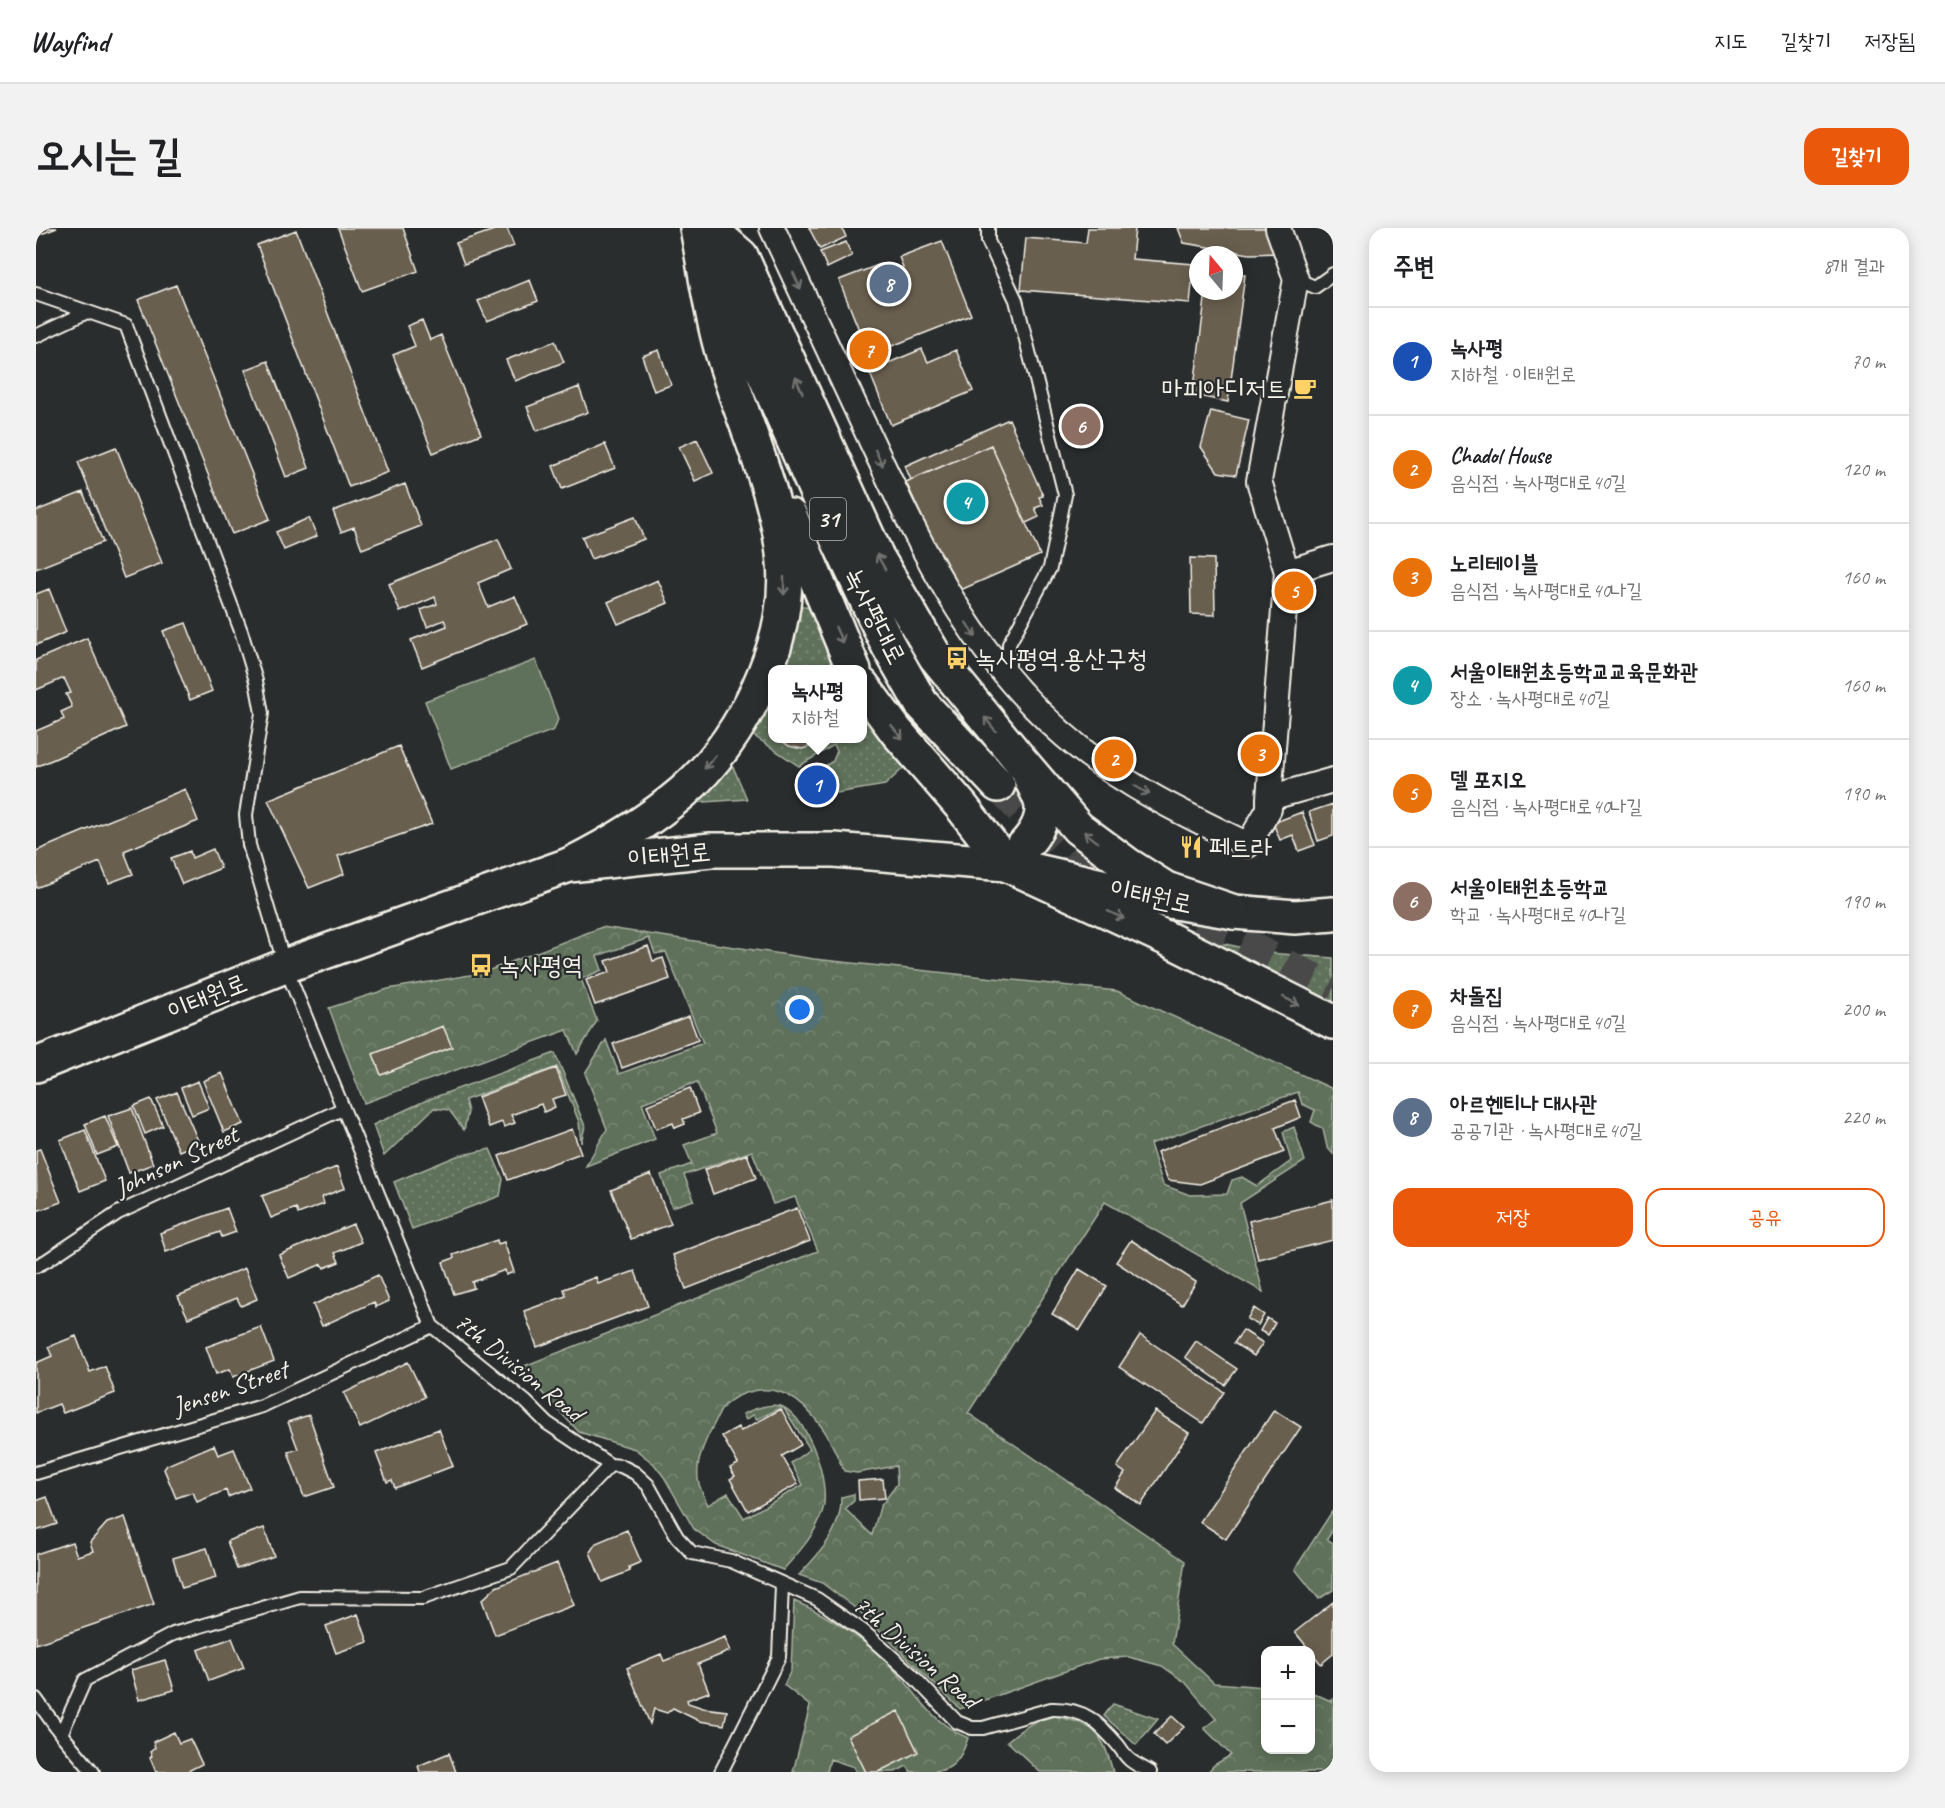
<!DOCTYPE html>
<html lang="ko">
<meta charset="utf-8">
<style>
:root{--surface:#fff;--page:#f2f2f2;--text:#202124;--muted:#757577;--line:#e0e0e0;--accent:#ea580c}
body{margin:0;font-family:Caveat,"Poor Story",sans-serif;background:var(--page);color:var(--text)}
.controls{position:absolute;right:18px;bottom:18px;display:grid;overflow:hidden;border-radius:12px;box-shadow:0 3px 15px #0003}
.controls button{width:54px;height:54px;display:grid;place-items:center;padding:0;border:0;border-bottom:2px solid var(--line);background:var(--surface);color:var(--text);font:30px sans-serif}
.compass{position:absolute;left:1153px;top:18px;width:54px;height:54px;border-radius:50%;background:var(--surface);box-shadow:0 3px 15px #0003;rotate:341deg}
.you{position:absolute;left:764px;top:782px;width:21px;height:21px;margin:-15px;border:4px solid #fff;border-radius:50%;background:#1a73e8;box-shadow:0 0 0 9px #1a73e833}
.badge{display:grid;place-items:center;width:39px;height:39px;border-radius:50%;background:var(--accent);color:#fff;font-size:20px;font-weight:700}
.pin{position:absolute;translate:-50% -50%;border:3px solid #fff;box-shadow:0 2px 6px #0006}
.popup{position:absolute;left:732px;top:437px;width:99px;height:78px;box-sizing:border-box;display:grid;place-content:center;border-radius:12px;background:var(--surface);filter:drop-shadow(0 2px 4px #0005);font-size:20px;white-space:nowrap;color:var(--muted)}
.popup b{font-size:22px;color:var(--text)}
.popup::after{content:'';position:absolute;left:50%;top:100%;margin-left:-12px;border:12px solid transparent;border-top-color:var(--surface)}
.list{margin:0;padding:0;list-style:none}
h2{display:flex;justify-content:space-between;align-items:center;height:78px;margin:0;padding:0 24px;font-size:26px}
h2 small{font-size:20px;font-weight:400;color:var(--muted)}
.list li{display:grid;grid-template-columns:39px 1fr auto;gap:18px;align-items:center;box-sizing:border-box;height:108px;padding:0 24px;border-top:2px solid var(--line)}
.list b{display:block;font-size:22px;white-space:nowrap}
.list p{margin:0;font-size:20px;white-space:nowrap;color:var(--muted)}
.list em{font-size:20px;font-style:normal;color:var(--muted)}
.actions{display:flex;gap:12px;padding:18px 24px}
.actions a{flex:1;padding:14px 0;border:2px solid var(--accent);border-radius:18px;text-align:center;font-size:21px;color:var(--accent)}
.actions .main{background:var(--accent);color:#fff}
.map{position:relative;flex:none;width:1297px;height:1544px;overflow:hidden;border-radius:18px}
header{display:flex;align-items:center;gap:36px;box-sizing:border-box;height:84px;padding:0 30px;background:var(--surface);border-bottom:2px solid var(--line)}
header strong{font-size:28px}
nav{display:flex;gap:33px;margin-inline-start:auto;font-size:21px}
.intro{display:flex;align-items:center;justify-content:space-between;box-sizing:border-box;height:144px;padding:0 36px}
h1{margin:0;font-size:42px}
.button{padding:15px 27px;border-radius:18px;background:var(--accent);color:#fff;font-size:21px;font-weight:700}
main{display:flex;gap:36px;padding:0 36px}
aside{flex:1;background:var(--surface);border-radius:18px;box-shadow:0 3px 15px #0003}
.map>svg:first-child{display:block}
.grass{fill:url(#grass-dots);stroke:#a9b1a1;stroke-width:1.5}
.forest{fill:url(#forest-crowns);stroke:#a9b1a1;stroke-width:1.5}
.pitch{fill:#5e715a;stroke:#a9b1a1;stroke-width:1.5}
.building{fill:#695e50;stroke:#f4f1e8;stroke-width:1.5}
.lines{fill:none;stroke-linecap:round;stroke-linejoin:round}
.primary-tunnel{stroke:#484a4a;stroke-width:33;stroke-dasharray:33 16;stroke-linecap:butt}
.service-casing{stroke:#f4f1e8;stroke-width:16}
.minor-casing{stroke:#f4f1e8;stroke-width:28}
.secondary-casing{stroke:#f4f1e8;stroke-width:38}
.primary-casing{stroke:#f4f1e8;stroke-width:38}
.service{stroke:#2a2d2e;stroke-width:12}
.minor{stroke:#2a2d2e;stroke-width:24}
.secondary{stroke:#2a2d2e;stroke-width:33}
.primary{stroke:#2a2d2e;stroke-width:33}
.oneway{stroke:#71726f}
.labels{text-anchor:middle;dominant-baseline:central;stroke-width:4.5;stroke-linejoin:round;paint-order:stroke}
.shield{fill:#2a2d2e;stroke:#b7b6b0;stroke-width:1.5}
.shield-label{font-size:24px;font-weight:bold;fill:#f4f1e8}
.poi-label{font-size:26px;fill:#f4f1e8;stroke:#2a2d2e;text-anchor:start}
.street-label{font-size:26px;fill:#f4f1e8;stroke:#2a2d2e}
</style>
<header>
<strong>Wayfind</strong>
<nav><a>지도</a><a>길찾기</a><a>저장됨</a></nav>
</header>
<div class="intro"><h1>오시는 길</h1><a class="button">길찾기</a></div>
<main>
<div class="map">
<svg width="1297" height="1544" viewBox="0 0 1297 1544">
<defs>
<pattern id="grass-dots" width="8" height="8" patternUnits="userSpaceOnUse" patternTransform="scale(1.5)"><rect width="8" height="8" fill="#5e715a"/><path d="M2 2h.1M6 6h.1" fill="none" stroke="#768672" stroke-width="1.8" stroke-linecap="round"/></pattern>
<pattern id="forest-crowns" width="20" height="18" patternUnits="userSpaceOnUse" patternTransform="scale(1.5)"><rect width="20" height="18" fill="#5e715a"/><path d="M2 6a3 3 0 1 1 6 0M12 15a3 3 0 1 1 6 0" fill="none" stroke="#768672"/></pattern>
</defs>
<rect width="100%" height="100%" fill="#2a2d2e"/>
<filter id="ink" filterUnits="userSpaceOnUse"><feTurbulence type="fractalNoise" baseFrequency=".0167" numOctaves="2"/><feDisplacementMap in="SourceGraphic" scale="12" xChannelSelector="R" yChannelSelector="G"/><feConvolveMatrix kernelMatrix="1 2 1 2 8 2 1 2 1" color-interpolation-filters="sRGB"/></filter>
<g filter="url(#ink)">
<path class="grass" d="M764,377L773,380L807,441L741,442L758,381Z
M736,451V510H826V474L874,534L849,557L801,565L789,538L797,533L801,523L798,517L763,538L709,502Z
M685,521L698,541L711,571L655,575Z
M1165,711L1232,725L1297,730V785Z
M519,825L549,898L545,915L543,894L521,839L429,872L432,884L428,902L413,882L398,880L348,928L337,897L391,872Z
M454,921L467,951L464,968L376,1001L358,954L421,928Z
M1077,1476L1122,1491L1100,1517L1068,1488Z"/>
<path class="forest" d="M566,699L778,731L1081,763L1297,861V926L1291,919L1287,901L1275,894L1279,882L1266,876L1262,864L1114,916L1127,957L1154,967L1191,966L1196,952L1206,949L1221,958L1255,933L1247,904L1258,899L1269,933L1204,975L1227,1064L1069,974L932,1185L1149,1333L1136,1416L1178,1455L1229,1459L1230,1522H1274L1275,1464L1295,1473L1297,1471V1544H1172L1178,1537L1195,1527L1168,1500L1180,1491L1150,1455L1126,1438L1093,1429L1063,1431L924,1481L823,1383L786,1355L763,1347C784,1325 806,1302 805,1269L818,1266V1273L809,1281L836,1307L844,1279L861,1256L860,1238L821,1245L808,1243C801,1228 795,1211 785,1198C765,1171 741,1153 707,1166C699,1169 690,1174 685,1182C682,1187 680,1193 677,1198C668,1215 658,1237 663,1256C665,1263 669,1270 672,1277L692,1265L708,1290L767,1257L755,1235L774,1221L747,1179L721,1191L717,1187L710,1192L707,1186C717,1181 736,1174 747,1179C773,1192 794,1254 787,1281C781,1305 763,1324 747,1342L680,1317L658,1301L628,1249L618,1236L599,1221L543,1204L483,1140L782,1023L759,969L737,976L716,923L648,947L658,972L636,979L625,947L656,936L648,917L681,905L661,854L606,875L619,911L550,938L571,901L549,845L570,812L583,846L667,815L630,724L619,726L613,710L561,728L566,742L545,751L561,793L541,826L531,802L328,875L293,780L352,761L446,745Z
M1297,1282V1302L1291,1311L1297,1315V1362L1283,1371L1259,1341Z
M758,1373C796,1389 833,1414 861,1445C888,1473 894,1493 932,1510C921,1544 909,1544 875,1544L871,1538L859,1544H820L818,1539L794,1531L791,1544H757L774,1478L748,1457L755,1442Z
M1019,1488C1060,1497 1066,1504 1077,1544H1004L971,1513C986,1500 999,1492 1019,1488Z"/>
<path class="pitch" d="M500,432L522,491L518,502L415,541L389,473Z"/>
<path class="building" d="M0,0H21L0,8Z
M302,0H367L382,43L326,63Z
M464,0H471L478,18L428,36L420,15Z
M773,0H806L810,9L784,21Z
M1052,0H1099L1096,31L1158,36L1154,75L985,62L990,10L1050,15Z
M1142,0H1237L1246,25L1214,26L1148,15Z
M260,2L352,244L313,259L221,17Z
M906,13L935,87L833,127L803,52L845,36L849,46L867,39L863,29Z
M810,14L816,28L791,40L784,24Z
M1198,45L1209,47L1192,174L1157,167L1170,63H1198Z
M494,52L502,73L451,93L442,73Z
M140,57L234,291L196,306L102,72Z
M386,92L394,112L405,107L445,206L397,225L357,127L379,118L371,98Z
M519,113L528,134L479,153L470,132Z
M886,121L892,134L920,122L937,163L855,197L833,143Z
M623,122L635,157L618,163L606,128Z
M232,133L273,240L250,249L209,142Z
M543,159L552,184L501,203L491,179Z
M1175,183L1213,192L1200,247L1182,244L1165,219Z
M973,191L1007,268L1003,269L1007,277L999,280L1003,289L990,295L955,217L875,252L869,238Z
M661,211L677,245L659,253L643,219Z
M569,216L579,240L526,261L517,238Z
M955,217L1004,327L920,364L870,254Z
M80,219L126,335L88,350L42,234Z
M369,256L385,298L326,321L318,299L305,304L297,283Z
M47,264L67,314L0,341V283Z
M599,289L608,311L555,331L546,309Z
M273,290L281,308L248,322L240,304Z
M462,311L475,341L442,355L452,379L479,368L491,396L386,439L375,412L411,398L408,392L391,399L385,382L401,376L399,369L364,384L353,356Z
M1154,330L1178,331L1179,387L1155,386Z
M622,352L632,375L582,396L572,374Z
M13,361L30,404L0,417V366Z
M150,395L176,463L154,472L127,403Z
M51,410L90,499L0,539V503L28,491L25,484L36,479L30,466L35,465L28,450L0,462V432Z
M787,510L779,517L766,521L753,518L742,510Z
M363,518L396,596L302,628L308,646L273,660L232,572Z
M149,561L162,593L88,623L97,646L73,655L64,634L0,660V623Z
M1297,576V608L1282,613L1273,584Z
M1266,584L1279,617L1263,623L1257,607L1244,612L1237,595Z
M177,621L185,640L146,656L135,630L154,623L156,630Z
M612,718L617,733L627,730L634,751L559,777L550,752L574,744L570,733Z
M653,788L662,812L586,840L577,816Z
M407,798L416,819L345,847L337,826Z
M520,840L530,867L516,871L519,879L508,884L505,876L475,887L479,895L468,899L466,894L453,899L442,869Z
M186,845L207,896L188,904L167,853Z
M162,853L173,880L156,887L145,860Z
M654,860L663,885L647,891L649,896L639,900L637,895L620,901L611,877Z
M141,864L163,915L143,923L121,872Z
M115,871L127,898L109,906L98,878Z
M1259,872L1265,889L1239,900L1248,924L1164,956L1132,952L1121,924Z
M96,880L117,936L93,945L72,888Z
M69,888L82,919L61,927L49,896Z
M536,901L545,925L472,952L463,928Z
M49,902L69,953L44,963L24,912Z
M4,921L25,974L1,983L0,922Z
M711,926L720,950L677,966L668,942Z
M301,939L309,960L286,969L288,976L262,986L260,980L235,990L226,968Z
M615,946L635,996L595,1011L575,962Z
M1297,972V1012L1222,1031L1213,993Z
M191,980L200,1004L186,1009L184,1004L130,1024L124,1005Z
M761,980L774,1013L650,1061L637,1027Z
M317,996L325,1014L299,1025L303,1034L288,1040L286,1036L253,1050L243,1027Z
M461,1012L462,1016L468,1014L478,1044L470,1047L469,1042L436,1054L438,1060L418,1066L407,1034L418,1030L417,1027Z
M1095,1012L1160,1054L1146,1077L1080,1034Z
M209,1040L221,1071L205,1078L201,1070L152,1090L142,1068Z
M1043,1041L1071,1058L1044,1102L1016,1086Z
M599,1043L612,1078L501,1119L488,1083L530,1068L528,1061L560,1049L562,1056Z
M342,1047L353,1073L340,1079L338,1074L286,1098L277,1077Z
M1218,1080L1228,1087L1222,1097L1211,1091Z
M1231,1090L1239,1095L1232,1107L1224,1103Z
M225,1099L238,1133L197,1149L194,1141L180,1146L170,1119Z
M1207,1102L1227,1115L1218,1128L1198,1115Z
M1104,1107L1188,1164L1167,1195L1083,1139Z
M40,1108L54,1144L69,1138L79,1165L27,1185L23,1176L0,1185V1135L16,1128L12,1119Z
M1160,1113L1201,1141L1189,1157L1149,1129Z
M372,1134L389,1169L324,1200L308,1165Z
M745,1181L765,1217L746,1228L762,1256L712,1283L694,1251L699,1248L694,1240L702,1236L686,1208L702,1199L705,1203Z
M1238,1182L1265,1199L1190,1311L1164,1294Z
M1119,1183L1153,1205L1105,1277L1079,1260L1089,1245L1081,1239Z
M273,1187L298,1259L268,1269L252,1224L262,1221L252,1194Z
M403,1201L417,1238L359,1260L356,1252L351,1254L340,1225Z
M178,1217L182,1227L198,1221L214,1260L192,1269L190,1262L161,1274L157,1264L140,1270L128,1241L131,1237Z
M847,1251L849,1270L823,1272L822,1253Z
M11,1269L21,1296L0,1303V1273Z
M89,1289L118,1376L0,1416V1326L36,1314L41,1328L57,1323L54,1314L71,1295Z
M228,1300L238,1328L201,1341L191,1313Z
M591,1302L605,1334L593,1339L594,1343L566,1354L554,1324L560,1315Z
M171,1320L180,1350L146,1360L137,1330Z
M521,1335L538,1377L459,1407L446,1372L460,1359Z
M1297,1374V1426L1285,1436L1259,1404Z
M322,1386L332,1414L300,1425L290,1398Z
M689,1409L694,1423L662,1436L673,1464L651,1472L652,1475L667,1480L691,1483L688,1497L663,1493L637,1480L631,1485L618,1481L614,1496L591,1440L625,1426L628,1433Z
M196,1410L208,1440L173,1453L162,1422Z
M129,1432L138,1462L103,1472L95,1442Z
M862,1483L882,1524L842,1544H830L812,1508Z
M1136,1488L1148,1499L1129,1517L1118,1506Z
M138,1504L143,1515L154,1511L166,1536L150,1544H120L114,1530L116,1528L114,1524L119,1520L117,1514Z
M413,1525L420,1544H384L382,1538Z"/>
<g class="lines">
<path class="primary-tunnel" d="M962,557L1038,634L1297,761"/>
<g class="service-casing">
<path id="service" d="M952,0V13L980,72L1029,267L1014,340L973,416V442L969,444
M1260,51L1279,59L1297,46
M0,66L90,97L205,403L220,453L226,485L210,587L213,617L249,738L396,1098L490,1174L511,1195L574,1237L585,1238L599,1245L612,1257L641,1309L656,1325L695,1333L781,1371L827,1403L874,1445L921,1494L936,1500H947L1015,1481C1048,1480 1062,1494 1082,1517C1086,1522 1089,1528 1094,1532C1100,1537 1108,1540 1114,1544
M0,108L51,84
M0,1038L10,1033L82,985L306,881
M0,1245L226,1178L396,1098
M0,1471L25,1506L57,1544
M25,1506L49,1452L137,1406L264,1369L387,1370L475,1340L574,1237
M685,1544L743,1429L746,1357"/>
</g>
<g class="minor-casing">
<path id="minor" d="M736,0C768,69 800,137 832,206C888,326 939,438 1046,522C1097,562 1155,589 1212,617L1233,581V570L1297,552
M1251,344L1297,330
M1233,570L1251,344L1223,253L1260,51L1242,0"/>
</g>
<g class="secondary-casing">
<path id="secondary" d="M0,837L249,738L533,637L675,622H798L970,636L1127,672L1198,684L1259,689L1297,686"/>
</g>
<g class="primary-casing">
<path id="primary" d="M673,0L705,28L841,329L899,428L984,532L1042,600L1092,637L1130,661L1198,684
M684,46L798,304L852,417L885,475L962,557
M754,288L818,442
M826,457L860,503L926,579L970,636L1130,710L1297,794
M970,636C984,622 1007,603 1006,580C1006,570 997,557 994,548
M533,637C573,617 612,594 647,564C707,511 755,414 748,334C741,259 705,192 685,120C674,81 669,40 661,0"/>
</g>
<use href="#service" class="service"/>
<use href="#minor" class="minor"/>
<use href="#secondary" class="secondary"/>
<use href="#primary" class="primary"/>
</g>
<defs><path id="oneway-shaft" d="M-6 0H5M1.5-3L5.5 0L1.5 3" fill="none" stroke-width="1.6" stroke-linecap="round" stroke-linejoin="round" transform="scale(1.5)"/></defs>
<g class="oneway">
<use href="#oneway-shaft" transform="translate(761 53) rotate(65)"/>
<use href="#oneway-shaft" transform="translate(763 157) rotate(-114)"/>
<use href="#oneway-shaft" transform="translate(843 230) rotate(65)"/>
<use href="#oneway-shaft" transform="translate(845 334) rotate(-119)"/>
<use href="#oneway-shaft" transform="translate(748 358) rotate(90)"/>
<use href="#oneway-shaft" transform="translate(935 402) rotate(57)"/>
<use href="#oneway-shaft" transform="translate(803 407) rotate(66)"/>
<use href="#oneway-shaft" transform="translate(954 496) rotate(-129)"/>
<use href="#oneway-shaft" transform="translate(861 504) rotate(51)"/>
<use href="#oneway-shaft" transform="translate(674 534) rotate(129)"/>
<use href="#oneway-shaft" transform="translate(1106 562) rotate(30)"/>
<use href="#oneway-shaft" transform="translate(1055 609) rotate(-143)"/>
<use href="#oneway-shaft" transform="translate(1080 687) rotate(25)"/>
<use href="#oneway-shaft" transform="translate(1255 773) rotate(27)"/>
</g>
</g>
<defs>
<g id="cafe-bare" transform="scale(1.8)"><path d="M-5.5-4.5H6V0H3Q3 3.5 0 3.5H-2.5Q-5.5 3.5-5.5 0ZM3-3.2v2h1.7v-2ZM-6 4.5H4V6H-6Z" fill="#ffd166" stroke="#2a2d2e" stroke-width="2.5" paint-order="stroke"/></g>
<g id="bus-bare" transform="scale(1.8)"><path d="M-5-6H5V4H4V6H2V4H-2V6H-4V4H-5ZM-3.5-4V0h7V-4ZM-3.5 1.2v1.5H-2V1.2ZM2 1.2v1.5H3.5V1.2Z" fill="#ffd166" stroke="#2a2d2e" stroke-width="2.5" paint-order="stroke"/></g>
<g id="restaurant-bare" transform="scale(1.8)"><path d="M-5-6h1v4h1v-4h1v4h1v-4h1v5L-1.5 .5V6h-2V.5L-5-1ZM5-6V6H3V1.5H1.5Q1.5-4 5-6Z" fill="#ffd166" stroke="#2a2d2e" stroke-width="2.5" paint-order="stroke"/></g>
</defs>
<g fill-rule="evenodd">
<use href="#cafe-bare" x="1269" y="160"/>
<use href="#bus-bare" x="921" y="430"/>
<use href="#restaurant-bare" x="1155" y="619"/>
<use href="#bus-bare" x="445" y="737"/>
</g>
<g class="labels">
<rect class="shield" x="774" y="270" width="36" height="42" rx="4.5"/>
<g class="shield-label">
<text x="792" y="291">31</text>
</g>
<g class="poi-label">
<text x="1251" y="160" text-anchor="end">마피아디저트</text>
<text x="939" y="430">녹사평역.용산구청</text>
<text x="1173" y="619">페트라</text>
<text x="463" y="737">녹사평역</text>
</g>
<g class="street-label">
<text transform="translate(839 388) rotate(63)">녹사평대로</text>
<text transform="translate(633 627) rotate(-5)">이태원로</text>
<text transform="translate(1115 668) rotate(12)">이태원로</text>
<text transform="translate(171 769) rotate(-22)">이태원로</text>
<text transform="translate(140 933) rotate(-25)">Johnson Street</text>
<text transform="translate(483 1139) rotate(39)">7th Division Road</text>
<text transform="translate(194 1160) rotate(-19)">Jensen Street</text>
<text transform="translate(880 1424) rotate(41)">7th Division Road</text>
</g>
</g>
</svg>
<div class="controls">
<button>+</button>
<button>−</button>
</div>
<svg class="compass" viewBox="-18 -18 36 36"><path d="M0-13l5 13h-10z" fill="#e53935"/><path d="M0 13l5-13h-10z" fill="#757577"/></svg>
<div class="you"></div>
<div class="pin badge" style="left:781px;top:557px;background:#1a4fb4">1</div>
<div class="popup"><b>녹사평</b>지하철</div>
<div class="pin badge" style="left:1078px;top:531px;background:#e8710a">2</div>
<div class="pin badge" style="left:1224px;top:526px;background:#e8710a">3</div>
<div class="pin badge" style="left:930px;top:274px;background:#0f9aa8">4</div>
<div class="pin badge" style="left:1258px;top:363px;background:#e8710a">5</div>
<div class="pin badge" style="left:1045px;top:198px;background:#8d6e63">6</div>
<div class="pin badge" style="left:833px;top:122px;background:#e8710a">7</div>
<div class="pin badge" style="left:853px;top:56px;background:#5c6f8a">8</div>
</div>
<aside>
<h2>주변<small>8개 결과</small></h2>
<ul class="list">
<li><span class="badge" style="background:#1a4fb4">1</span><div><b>녹사평</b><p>지하철 · 이태원로</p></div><em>70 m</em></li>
<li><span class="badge" style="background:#e8710a">2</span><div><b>Chadol House</b><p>음식점 · 녹사평대로40길</p></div><em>120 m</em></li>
<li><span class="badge" style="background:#e8710a">3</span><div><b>노리테이블</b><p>음식점 · 녹사평대로40나길</p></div><em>160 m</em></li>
<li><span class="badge" style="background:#0f9aa8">4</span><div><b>서울이태원초등학교교육문화관</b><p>장소 · 녹사평대로40길</p></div><em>160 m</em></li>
<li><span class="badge" style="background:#e8710a">5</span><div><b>델 포지오</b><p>음식점 · 녹사평대로40나길</p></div><em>190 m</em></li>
<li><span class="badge" style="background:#8d6e63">6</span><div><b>서울이태원초등학교</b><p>학교 · 녹사평대로40나길</p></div><em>190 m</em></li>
<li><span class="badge" style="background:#e8710a">7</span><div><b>차돌집</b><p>음식점 · 녹사평대로40길</p></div><em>200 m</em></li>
<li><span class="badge" style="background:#5c6f8a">8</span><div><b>아르헨티나 대사관</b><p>공공기관 · 녹사평대로40길</p></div><em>220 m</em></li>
</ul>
<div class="actions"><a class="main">저장</a><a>공유</a></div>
</aside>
</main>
